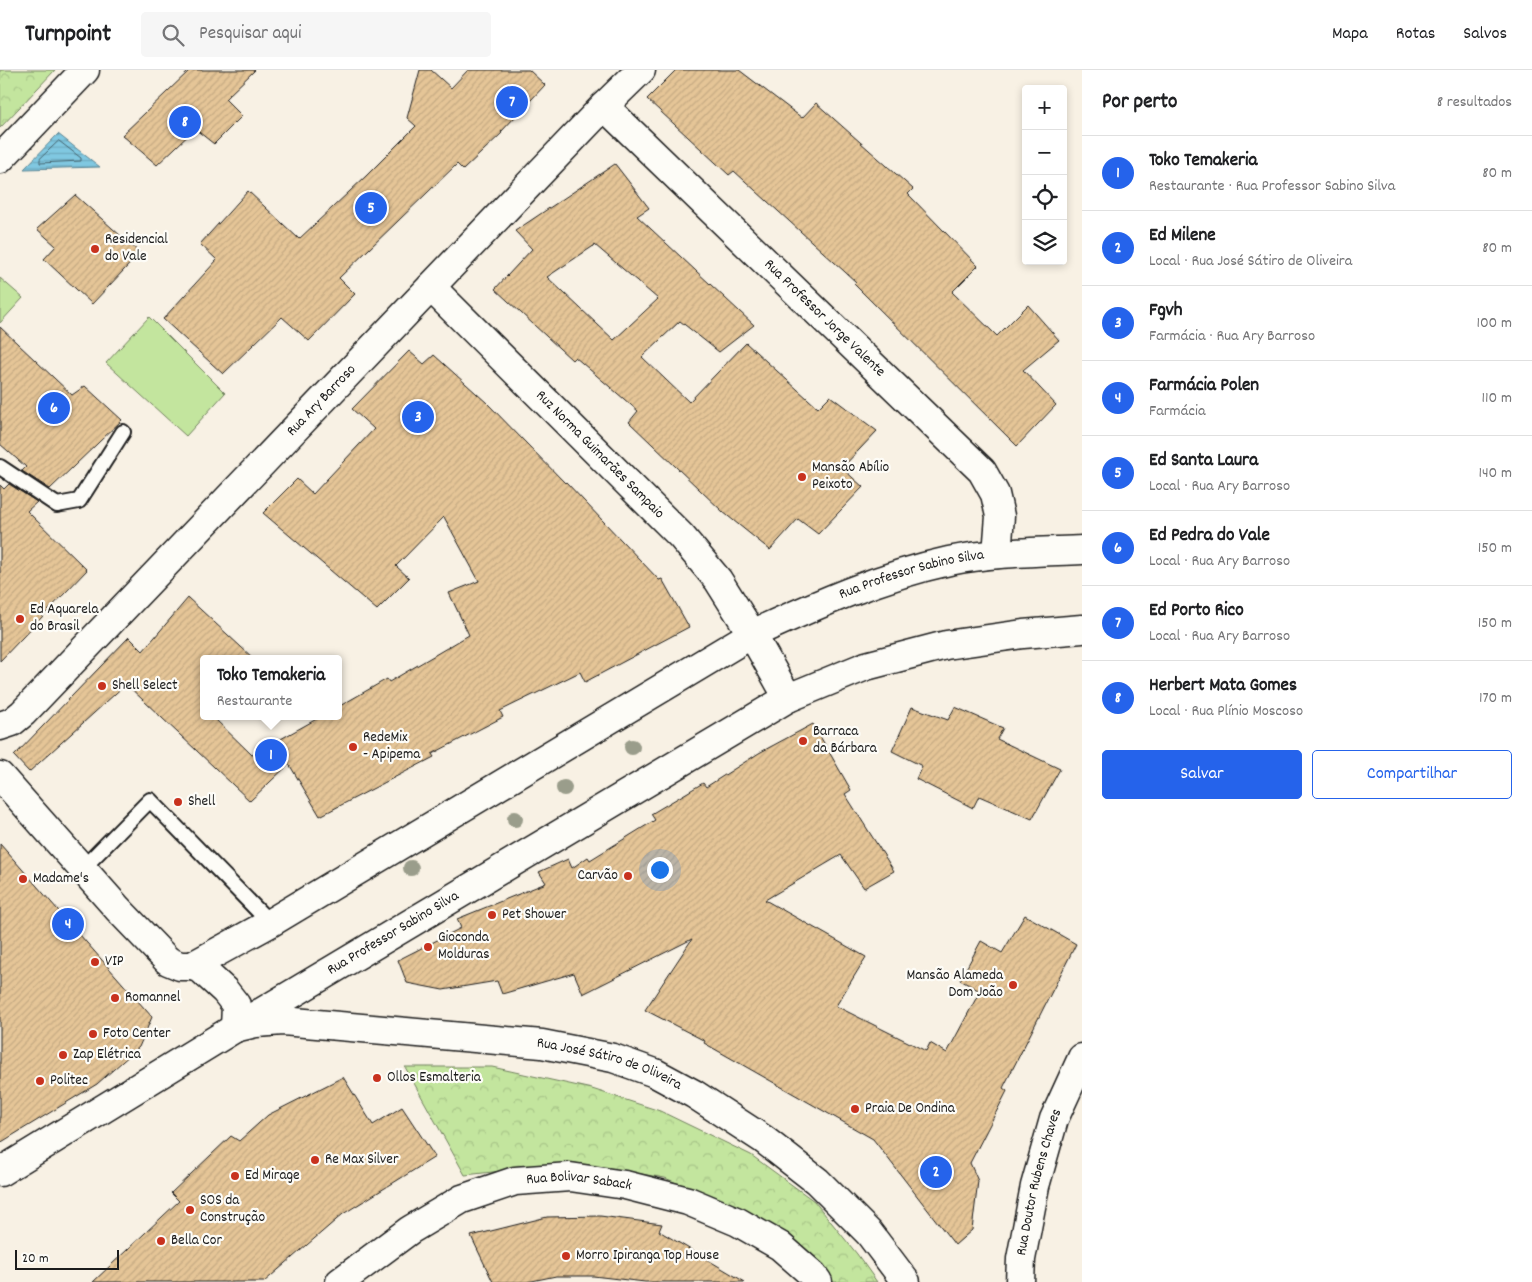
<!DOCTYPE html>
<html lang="pt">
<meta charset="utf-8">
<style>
:root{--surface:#fff;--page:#f6f6f6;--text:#202124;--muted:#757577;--line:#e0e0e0;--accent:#2563eb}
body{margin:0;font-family:Dekko,sans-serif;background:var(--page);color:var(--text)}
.controls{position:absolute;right:15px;top:15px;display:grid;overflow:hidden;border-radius:5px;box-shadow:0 2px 8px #0003}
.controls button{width:45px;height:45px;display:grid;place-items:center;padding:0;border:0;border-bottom:1px solid var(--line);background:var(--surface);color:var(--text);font:25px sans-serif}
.scale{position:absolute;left:15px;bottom:12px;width:104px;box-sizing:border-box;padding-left:5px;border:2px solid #1c1c1c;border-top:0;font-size:14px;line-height:18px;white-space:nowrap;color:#1c1c1c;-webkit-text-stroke:4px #fdfcf7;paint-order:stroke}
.you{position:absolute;left:659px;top:799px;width:18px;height:18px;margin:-12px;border:4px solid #fff;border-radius:50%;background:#1a73e8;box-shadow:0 0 0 8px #1a73e833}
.badge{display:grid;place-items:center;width:32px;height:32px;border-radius:50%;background:var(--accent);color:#fff;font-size:16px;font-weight:700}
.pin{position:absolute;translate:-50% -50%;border:2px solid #fff;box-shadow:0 1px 5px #0006}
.popup{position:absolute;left:200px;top:585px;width:142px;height:65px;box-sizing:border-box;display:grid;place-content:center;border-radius:5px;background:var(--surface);filter:drop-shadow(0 1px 4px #0005);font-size:16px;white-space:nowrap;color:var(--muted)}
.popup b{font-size:19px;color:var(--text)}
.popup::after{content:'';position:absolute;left:50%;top:100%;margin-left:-10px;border:10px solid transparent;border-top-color:var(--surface)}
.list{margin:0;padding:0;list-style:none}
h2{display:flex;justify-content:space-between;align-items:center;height:65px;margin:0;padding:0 20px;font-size:21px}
h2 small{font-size:16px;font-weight:400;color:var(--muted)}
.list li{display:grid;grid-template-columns:32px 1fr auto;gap:15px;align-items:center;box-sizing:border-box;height:75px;padding:0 20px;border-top:1px solid var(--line)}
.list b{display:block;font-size:19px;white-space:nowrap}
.list p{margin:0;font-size:16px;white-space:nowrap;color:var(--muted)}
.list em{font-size:16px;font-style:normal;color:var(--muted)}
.actions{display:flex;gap:10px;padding:15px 20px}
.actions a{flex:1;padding:11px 0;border:1px solid var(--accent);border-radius:5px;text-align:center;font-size:18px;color:var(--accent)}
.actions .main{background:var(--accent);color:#fff}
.icon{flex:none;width:28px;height:28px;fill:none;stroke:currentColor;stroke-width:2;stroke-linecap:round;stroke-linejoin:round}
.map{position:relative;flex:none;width:1082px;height:1212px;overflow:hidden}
header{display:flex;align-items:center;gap:30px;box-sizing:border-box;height:70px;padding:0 25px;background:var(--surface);border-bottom:1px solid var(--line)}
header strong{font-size:24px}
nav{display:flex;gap:28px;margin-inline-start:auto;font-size:18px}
.search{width:350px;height:45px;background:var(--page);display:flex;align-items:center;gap:12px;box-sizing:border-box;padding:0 18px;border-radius:5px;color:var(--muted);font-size:19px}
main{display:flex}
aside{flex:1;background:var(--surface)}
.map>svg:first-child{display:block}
.grass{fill:#c3e59e;stroke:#70805d}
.park{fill:url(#park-crowns);stroke:#70805d}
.water{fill:url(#water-rules);stroke:#588392}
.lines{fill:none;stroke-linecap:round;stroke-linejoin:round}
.shore{stroke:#44616b;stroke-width:1}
.building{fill:url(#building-hatch);stroke:#1c1c1c;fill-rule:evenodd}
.service-casing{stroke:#1c1c1c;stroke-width:18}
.minor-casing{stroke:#1c1c1c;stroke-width:31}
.tertiary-casing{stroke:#1c1c1c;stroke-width:31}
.secondary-casing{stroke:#1c1c1c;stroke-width:31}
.service{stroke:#fdfcf7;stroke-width:14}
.minor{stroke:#fdfcf7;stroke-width:28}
.tertiary{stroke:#fdfcf7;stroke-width:28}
.secondary{stroke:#fdfcf7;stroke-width:28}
.tree{fill:#9a9d8b}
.poi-dot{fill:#c8321e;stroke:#fdfcf7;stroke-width:2}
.labels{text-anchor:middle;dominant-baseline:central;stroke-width:4.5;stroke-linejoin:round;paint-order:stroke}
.poi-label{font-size:15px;fill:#1c1c1c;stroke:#fdfcf7;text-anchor:start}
.street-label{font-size:15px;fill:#1c1c1c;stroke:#fdfcf7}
</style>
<header>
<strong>Turnpoint</strong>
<div class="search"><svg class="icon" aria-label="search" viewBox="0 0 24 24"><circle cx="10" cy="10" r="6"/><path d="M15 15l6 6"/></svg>Pesquisar aqui</div>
<nav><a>Mapa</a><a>Rotas</a><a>Salvos</a></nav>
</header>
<main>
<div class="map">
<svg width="1082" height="1212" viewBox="0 0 1082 1212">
<defs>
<pattern id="park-crowns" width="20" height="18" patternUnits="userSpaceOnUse" patternTransform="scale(1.25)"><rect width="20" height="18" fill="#c3e59e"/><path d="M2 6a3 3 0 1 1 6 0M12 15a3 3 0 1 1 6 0" fill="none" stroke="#a7c488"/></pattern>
<pattern id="water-rules" width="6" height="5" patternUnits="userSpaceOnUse" patternTransform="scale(1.25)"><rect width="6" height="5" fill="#80c8e1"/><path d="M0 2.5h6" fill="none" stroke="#6eabc0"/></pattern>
<pattern id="building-hatch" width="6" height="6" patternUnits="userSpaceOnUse" patternTransform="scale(1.25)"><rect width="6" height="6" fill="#e5c597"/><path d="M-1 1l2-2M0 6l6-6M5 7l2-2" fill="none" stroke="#c4a982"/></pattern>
</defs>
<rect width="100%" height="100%" fill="#f8f1e4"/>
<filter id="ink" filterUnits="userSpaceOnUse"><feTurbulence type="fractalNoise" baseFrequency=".02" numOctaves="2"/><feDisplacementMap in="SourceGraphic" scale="10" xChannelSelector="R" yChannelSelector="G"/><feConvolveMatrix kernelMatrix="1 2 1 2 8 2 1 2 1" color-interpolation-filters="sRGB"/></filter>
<g filter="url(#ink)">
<path class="grass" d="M0,208L23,228L0,253Z
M149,247L225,323L186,366L106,293Z"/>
<path class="park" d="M0,0H55L0,58Z
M405,997H492L592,1019L660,1041L751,1085L814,1131L857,1184L877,1212H828L816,1195L763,1150L665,1108L575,1093L465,1105Z"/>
<path class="water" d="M58,64L100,97L24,99Z"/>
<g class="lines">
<path class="shore" d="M59,71L81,88V91L40,93V89Z"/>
</g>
<path class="building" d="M190,0H255L225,29L242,46L214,74L195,59L157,95L122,65Z
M420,0H431L451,18L468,0H529L545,15L501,62L502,63L463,100L457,94L339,208L355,224L309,271L282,247L223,304L163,249L217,190L200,174L248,121L299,169L366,106L416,56L407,48Z
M676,0H739L802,48L816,33L913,119L908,124L978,196L952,222L997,266L1028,235L1059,270L1023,300L1056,335L1017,376L854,214L856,212L734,101L729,105L647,29Z
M615,94L649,138L637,146L754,255L719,282L680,251L642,287L689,332L746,273L818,338L830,326L877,361L842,398L863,417L818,464L798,449L770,480L723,442L629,352L638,341L575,287L572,290L495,219L532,179L515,161ZM595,175L658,229L614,270L547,207Z
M75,125L140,183L92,234L44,189L56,176L37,159Z
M0,257L72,325L85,316L122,350L50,419L22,401L26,397L0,374Z
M409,281L424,294L434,285L487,333L565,413L566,412L659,510L662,509L689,557L585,612L580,602L500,641L503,647L432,684L434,687L320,746L289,694L250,731L126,614L29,702L14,686L129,567L143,581L188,528L254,589H204V646H212L252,685L322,646H338V637L387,609L389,612L469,565L449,523L479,511L444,447L396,496L409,508L377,540L263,443L297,409L313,424L374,359L352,339Z
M9,414L37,432L27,441L87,500L0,591V415L4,419Z
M912,637L948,650L955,637L1003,658L997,669L1060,699L1032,749L979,726L973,738L916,709L922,696L892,681Z
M813,654L851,720L845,724L894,801L864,818L841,785L765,830L866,887L836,936L926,981L930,973L947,983L980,921L960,910L981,871L1002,883L1025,845L1076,874L1003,1018L1007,1021L970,1093L978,1111L972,1160L955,1175L873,1069L704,973L705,971L645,940L692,869L583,924L574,903L502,924L497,911L443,920L407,913L398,890L461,858L457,849L546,813L539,802L568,789L572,798L588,787L590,790L655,750L651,744L703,713L706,717L759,683Z
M0,774L152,947L139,977L97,1014L0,1073Z
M343,1007L373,1055L402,1037L435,1087L343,1144L264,1212H93L179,1131L171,1123L231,1066L239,1071L268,1045Z
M600,1146L662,1154L659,1161L745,1212H645L593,1206H556L527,1212H493L471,1166L547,1147Z"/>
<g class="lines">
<g class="service-casing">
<path id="service" d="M0,397L57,435L79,431L123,362
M83,798L150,730L270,853"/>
</g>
<g class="minor-casing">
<g id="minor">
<path id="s1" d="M604,36L982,401L995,424L1000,446L997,484"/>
<path d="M0,89L85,0"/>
<path id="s2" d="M431,217L681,466L718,510L752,564L788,628"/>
<path id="s3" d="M0,656L12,652L23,643L604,36L641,0"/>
<path id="s4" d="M340,1212L410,1160L462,1129L515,1111L570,1107L625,1115L688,1131L738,1152L780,1176L813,1205L818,1212"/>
<path id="s5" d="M1020,1212L1021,1189L1035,1116L1054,1049L1082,988"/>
</g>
</g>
<g class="tertiary-casing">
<g id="tertiary">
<path id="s6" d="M235,958L256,953L283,951L542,974L613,988L655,1003L694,1024L763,1069L817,1111L869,1163L906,1212"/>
</g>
</g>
<g class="secondary-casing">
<g id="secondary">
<path d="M0,706L118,839L168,891L180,896H192L201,899L225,921L236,935L235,958"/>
<path id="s7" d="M192,896L270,853L752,564C816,535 880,506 949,491C992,482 1038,482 1082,480"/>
<path id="s8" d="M0,1102L235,958L788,628L866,596L946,575L1023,564L1082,559"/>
</g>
</g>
<use href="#service" class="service"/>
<use href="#minor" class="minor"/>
<use href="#tertiary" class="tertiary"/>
<use href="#secondary" class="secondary"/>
</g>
<g class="tree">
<circle cx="632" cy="677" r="8"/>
<circle cx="564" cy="718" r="8"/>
<circle cx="515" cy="749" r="8"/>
<circle cx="411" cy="798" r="8"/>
</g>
</g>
<g class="poi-dot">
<circle cx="95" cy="179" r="5"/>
<circle cx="802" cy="407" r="5"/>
<circle cx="20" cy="549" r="5"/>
<circle cx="102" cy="616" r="5"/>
<circle cx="803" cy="671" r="5"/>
<circle cx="353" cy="677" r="5"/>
<circle cx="178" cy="732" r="5"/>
<circle cx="628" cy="806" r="5"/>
<circle cx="23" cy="809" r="5"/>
<circle cx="492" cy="845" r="5"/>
<circle cx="428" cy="877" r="5"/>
<circle cx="95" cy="892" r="5"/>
<circle cx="1013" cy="915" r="5"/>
<circle cx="115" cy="928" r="5"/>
<circle cx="93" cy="964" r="5"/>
<circle cx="63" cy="985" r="5"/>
<circle cx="377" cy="1008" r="5"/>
<circle cx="40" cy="1011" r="5"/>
<circle cx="855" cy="1039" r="5"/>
<circle cx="315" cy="1090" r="5"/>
<circle cx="235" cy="1106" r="5"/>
<circle cx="190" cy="1140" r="5"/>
<circle cx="161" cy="1171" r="5"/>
<circle cx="566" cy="1186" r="5"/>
</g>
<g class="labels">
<g class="poi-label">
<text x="105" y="170">Residencial<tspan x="105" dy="17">do Vale</tspan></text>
<text x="812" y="398">Mansão Abílio<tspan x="812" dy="17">Peixoto</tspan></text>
<text x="30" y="540">Ed Aquarela<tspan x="30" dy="17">do Brasil</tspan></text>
<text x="112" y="616">Shell Select</text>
<text x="813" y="662">Barraca<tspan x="813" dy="17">da Bárbara</tspan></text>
<text x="363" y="668">RedeMix<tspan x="363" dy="17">- Apipema</tspan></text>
<text x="188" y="732">Shell</text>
<text x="618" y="806" text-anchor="end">Carvão</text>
<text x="33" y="809">Madame's</text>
<text x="502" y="845">Pet Shower</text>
<text x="438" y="868">Gioconda<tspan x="438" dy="17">Molduras</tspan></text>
<text x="105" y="892">VIP</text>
<text x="1003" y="906" text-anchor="end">Mansão Alameda<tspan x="1003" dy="17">Dom João</tspan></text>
<text x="125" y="928">Romannel</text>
<text x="103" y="964">Foto Center</text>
<text x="73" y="985">Zap Elétrica</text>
<text x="387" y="1008">Ollos Esmalteria</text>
<text x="50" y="1011">Politec</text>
<text x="865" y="1039">Praia De Ondina</text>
<text x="325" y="1090">Re Max Silver</text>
<text x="245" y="1106">Ed Mirage</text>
<text x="200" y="1131">SOS da<tspan x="200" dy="17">Construção</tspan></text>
<text x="171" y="1171">Bella Cor</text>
<text x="576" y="1186">Morro Ipiranga Top House</text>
</g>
<g class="street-label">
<text stroke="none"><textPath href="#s1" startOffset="306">Rua Professor Jorge Valente</textPath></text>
<text stroke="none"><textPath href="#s3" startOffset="459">Rua Ary Barroso</textPath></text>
<text stroke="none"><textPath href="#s2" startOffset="238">Ruz Norma Guimarães Sampaio</textPath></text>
<text stroke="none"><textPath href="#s7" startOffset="822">Rua Professor Sabino Silva</textPath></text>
<text stroke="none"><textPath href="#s8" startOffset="460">Rua Professor Sabino Silva</textPath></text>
<text stroke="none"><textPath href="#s6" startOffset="379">Rua José Sátiro de Oliveira</textPath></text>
<text stroke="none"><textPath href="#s5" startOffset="102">Rua Doutor Rubens Chaves</textPath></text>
<text stroke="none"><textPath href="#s4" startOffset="268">Rua Bolivar Saback</textPath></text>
</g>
</g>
</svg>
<div class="controls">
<button>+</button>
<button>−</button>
<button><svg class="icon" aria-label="locate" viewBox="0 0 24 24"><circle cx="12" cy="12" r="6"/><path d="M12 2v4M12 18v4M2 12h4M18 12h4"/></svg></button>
<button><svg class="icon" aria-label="layers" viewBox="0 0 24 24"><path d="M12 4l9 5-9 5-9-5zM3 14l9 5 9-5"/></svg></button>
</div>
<div class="scale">20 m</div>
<div class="you"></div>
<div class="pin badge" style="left:271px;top:685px">1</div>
<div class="popup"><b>Toko Temakeria</b>Restaurante</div>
<div class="pin badge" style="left:936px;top:1102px">2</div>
<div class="pin badge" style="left:418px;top:347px">3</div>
<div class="pin badge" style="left:68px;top:854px">4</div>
<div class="pin badge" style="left:371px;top:138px">5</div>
<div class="pin badge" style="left:54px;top:338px">6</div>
<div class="pin badge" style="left:512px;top:32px">7</div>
<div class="pin badge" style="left:185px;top:52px">8</div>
</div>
<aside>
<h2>Por perto<small>8 resultados</small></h2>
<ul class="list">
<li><span class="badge">1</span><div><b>Toko Temakeria</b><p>Restaurante · Rua Professor Sabino Silva</p></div><em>80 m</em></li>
<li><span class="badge">2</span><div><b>Ed Milene</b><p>Local · Rua José Sátiro de Oliveira</p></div><em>80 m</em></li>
<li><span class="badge">3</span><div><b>Fgvh</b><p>Farmácia · Rua Ary Barroso</p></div><em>100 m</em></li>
<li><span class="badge">4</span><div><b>Farmácia Polen</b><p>Farmácia</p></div><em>110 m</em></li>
<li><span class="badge">5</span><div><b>Ed Santa Laura</b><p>Local · Rua Ary Barroso</p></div><em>140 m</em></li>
<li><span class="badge">6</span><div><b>Ed Pedra do Vale</b><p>Local · Rua Ary Barroso</p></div><em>150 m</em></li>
<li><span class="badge">7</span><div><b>Ed Porto Rico</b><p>Local · Rua Ary Barroso</p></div><em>150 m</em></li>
<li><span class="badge">8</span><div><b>Herbert Mata Gomes</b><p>Local · Rua Plínio Moscoso</p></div><em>170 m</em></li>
</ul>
<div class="actions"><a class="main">Salvar</a><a>Compartilhar</a></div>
</aside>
</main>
